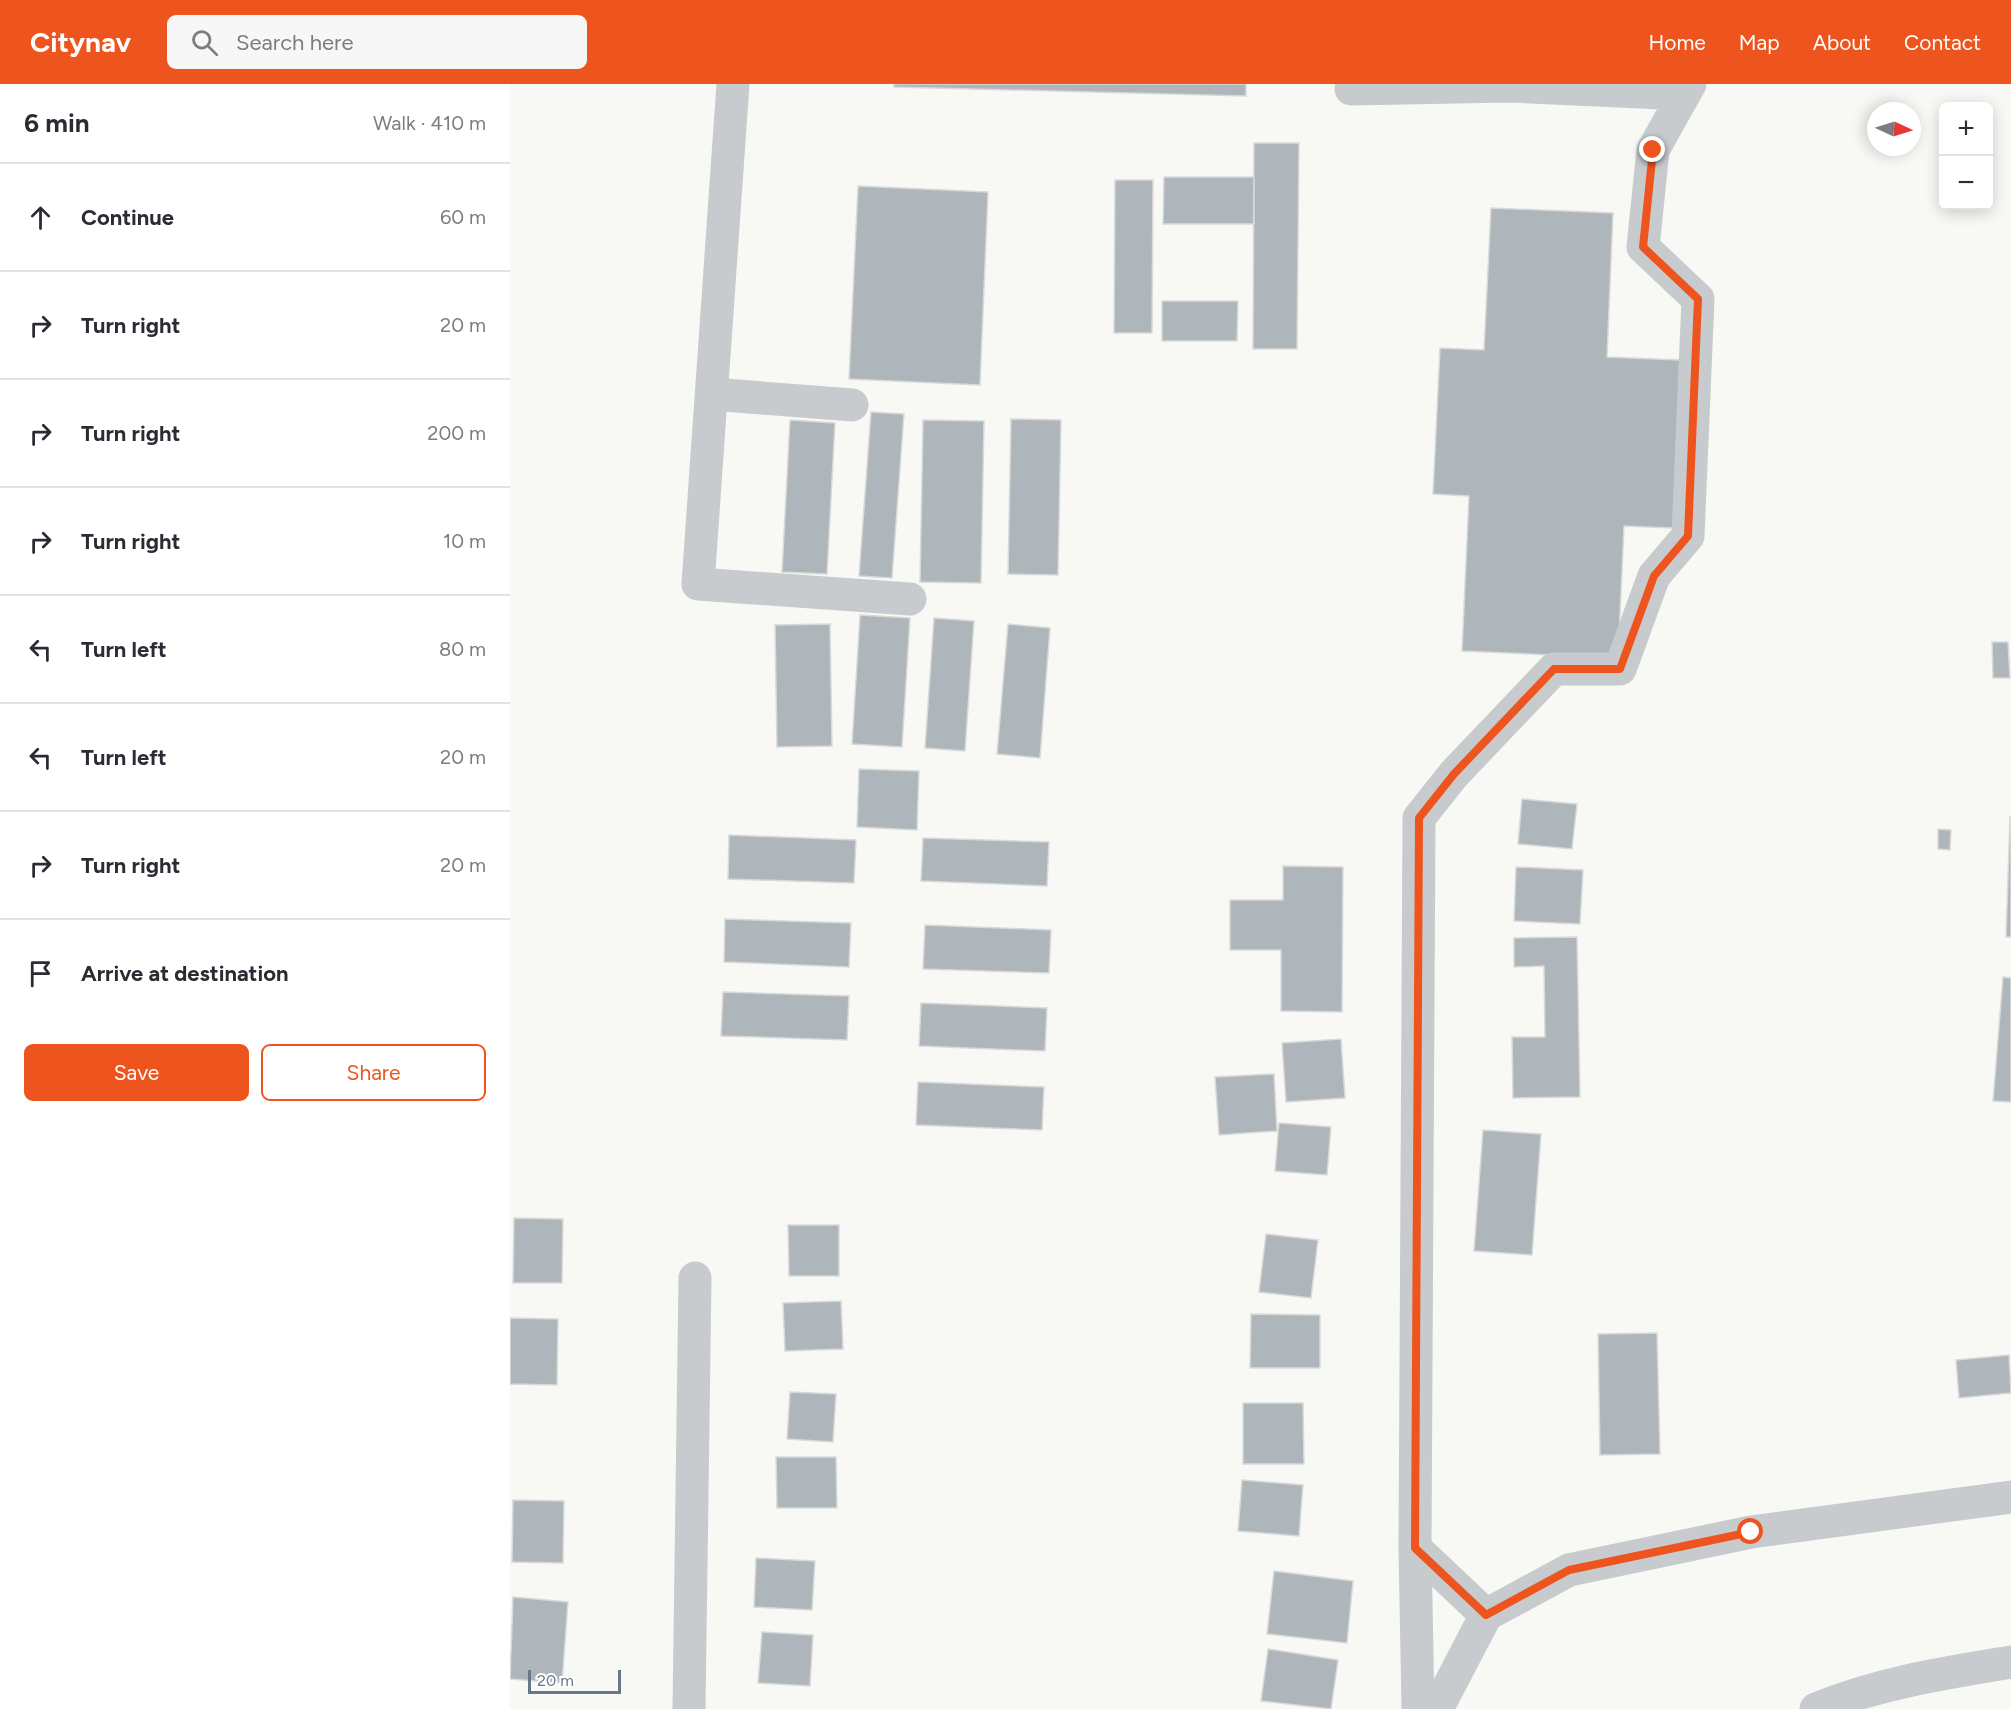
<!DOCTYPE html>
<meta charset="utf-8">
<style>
:root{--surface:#fff;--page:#f7f7f7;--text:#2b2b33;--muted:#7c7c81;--line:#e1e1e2;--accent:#ee541e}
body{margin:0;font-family:Figtree,sans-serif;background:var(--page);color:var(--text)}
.controls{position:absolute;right:18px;top:18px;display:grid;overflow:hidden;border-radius:9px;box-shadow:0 3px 15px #0003}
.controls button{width:54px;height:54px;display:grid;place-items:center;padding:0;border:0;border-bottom:2px solid var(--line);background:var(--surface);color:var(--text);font:30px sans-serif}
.compass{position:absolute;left:1357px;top:18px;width:54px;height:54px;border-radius:50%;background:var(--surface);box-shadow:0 3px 15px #0003;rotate:94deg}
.scale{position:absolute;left:18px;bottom:15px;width:93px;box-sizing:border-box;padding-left:6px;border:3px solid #657788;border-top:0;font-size:16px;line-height:21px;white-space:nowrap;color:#657788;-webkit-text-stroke:4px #fff;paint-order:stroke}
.stop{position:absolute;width:18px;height:18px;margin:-14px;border:4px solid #ee541e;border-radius:50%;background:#fff}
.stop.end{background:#ee541e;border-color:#fff;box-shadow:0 2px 6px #0008}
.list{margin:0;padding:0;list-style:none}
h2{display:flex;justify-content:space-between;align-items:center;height:78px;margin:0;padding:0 24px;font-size:26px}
h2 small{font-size:20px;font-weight:400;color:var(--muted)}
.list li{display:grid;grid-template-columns:39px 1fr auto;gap:18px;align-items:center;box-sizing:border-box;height:108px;padding:0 24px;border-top:2px solid var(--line)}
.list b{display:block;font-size:22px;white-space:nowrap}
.list em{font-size:20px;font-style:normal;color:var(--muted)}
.actions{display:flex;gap:12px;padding:18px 24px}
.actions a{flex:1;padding:14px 0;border:2px solid var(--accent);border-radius:9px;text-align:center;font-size:21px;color:var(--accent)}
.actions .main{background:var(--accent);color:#fff}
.icon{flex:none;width:33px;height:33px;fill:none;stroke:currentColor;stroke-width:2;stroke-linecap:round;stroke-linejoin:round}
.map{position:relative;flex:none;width:1501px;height:1625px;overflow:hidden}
header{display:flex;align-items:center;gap:36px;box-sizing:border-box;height:84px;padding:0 30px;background:var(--accent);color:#fff}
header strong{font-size:28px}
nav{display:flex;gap:33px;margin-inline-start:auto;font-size:21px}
.search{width:420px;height:54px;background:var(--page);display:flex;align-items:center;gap:15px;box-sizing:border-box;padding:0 21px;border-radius:9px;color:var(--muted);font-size:22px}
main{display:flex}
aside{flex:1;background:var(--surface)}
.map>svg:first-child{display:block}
.building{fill:#aeb6bc;stroke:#d9d9d7;stroke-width:1.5}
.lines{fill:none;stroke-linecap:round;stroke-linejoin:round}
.minor{stroke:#c7cbce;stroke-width:33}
.tertiary{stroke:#c7cbce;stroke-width:33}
.route{stroke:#ee541e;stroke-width:8}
</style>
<header>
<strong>Citynav</strong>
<div class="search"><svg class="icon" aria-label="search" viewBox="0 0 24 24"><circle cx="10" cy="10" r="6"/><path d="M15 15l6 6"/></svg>Search here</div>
<nav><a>Home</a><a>Map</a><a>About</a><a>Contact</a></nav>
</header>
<main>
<aside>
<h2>6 min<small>Walk · 410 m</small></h2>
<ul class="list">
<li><svg class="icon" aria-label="ahead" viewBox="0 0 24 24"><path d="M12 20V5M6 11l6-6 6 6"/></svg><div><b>Continue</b></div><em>60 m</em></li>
<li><svg class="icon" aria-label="right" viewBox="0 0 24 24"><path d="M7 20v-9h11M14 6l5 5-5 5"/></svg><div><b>Turn right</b></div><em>20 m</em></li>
<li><svg class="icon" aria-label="right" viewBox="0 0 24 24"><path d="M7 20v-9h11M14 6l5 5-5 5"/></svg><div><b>Turn right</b></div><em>200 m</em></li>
<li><svg class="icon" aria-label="right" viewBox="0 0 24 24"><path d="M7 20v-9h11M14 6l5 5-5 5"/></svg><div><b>Turn right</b></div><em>10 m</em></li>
<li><svg class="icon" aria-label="left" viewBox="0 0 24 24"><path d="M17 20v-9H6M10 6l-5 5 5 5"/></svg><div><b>Turn left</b></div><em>80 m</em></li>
<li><svg class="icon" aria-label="left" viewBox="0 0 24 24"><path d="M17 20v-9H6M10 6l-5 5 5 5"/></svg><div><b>Turn left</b></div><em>20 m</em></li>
<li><svg class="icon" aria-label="right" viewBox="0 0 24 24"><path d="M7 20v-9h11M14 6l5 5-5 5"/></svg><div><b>Turn right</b></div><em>20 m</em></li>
<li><svg class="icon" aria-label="arrive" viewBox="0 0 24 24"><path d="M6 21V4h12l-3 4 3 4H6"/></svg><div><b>Arrive at destination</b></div></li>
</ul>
<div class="actions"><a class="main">Save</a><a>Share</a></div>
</aside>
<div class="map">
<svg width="1501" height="1625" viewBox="0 0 1501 1625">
<rect width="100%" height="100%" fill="#f8f8f5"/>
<path class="building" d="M384,0H736V12L384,3Z
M744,59H789L787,265H743Z
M654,93H744V140H653Z
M605,96H643L642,249H604Z
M348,102L478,108L470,301L339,295Z
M981,124L1103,129L1097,273L1170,276L1163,444L1114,442L1108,574L952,567L959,412L923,410L930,264L974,266Z
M652,217H728L727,257H652Z
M361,328L394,330L382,494L349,492Z
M501,335L551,336L548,491L498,490Z
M280,336L325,339L317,490L272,488Z
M413,336L474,337L471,499L410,498Z
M350,531L400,534L392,663L342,660Z
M424,534L464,537L455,667L415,664Z
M320,540L322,662L267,663L265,541Z
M498,540L540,544L530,674L487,670Z
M1482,558H1498L1500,594H1483Z
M349,685L409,687L407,746L347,743Z
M1012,715L1067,720L1062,765L1008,760Z
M1500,733H1501V853H1496Z
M1428,745L1441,746L1440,766L1428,765Z
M219,751L346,756L344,799L218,795Z
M413,754L539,758L537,802L411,797Z
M773,782L833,783L832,928L771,927V866H720V816H773Z
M1006,783L1073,786L1070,840L1004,837Z
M215,835L341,839L339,883L214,878Z
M415,841L541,846L539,889L413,885Z
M1067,853L1070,1013L1003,1014L1002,953H1035L1034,882L1004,883V854Z
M1493,893L1501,894V1018L1483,1017Z
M213,908L339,912L337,956L211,952Z
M411,919L537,924L535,967L409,962Z
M831,955L835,1014L776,1018L772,959Z
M764,990L767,1047L709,1051L705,993Z
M408,998L534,1003L532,1046L406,1041Z
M769,1039L821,1043L817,1091L765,1087Z
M973,1046L1031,1050L1022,1171L964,1167Z
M4,1134L53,1135L52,1199H3Z
M278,1141H329V1192H279Z
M756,1150L808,1156L801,1214L749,1208Z
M331,1217L333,1265L275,1267L273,1219Z
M741,1230L810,1231V1284H740Z
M0,1234L48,1235L47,1301L0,1300Z
M1147,1249L1150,1370L1090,1371L1088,1250Z
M1499,1271L1501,1309L1449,1314L1446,1276Z
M280,1308L326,1310L323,1358L277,1355Z
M733,1319H793L794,1380H733Z
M266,1373H326L327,1424H267Z
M732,1396L793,1401L789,1452L728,1447Z
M3,1416L54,1417L53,1479L2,1478Z
M246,1474L305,1477L302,1526L244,1523Z
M764,1487L843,1497L837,1559L757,1550Z
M3,1513L58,1518L52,1599L0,1595Z
M252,1548L303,1551L300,1602L248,1599Z
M758,1565L828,1576L821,1625L751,1617Z"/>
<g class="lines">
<path class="minor" d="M223,0L188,500L400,515
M841,5L999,2L1174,10
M202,310L342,321
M905,1464L908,1625
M976,1531L905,1464L909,734L944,690L1044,585H1110L1144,492L1178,452L1188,215L1133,163L1143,66L1180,0
M179,1625L185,1194
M927,1625L976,1531L1059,1486L1241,1448L1501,1413"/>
<path class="tertiary" d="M1306,1625C1368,1599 1435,1589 1501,1578"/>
</g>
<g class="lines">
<path class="route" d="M1143,66L1133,163L1188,215L1178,452L1144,492L1110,585H1044L944,690L909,734L905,1464L976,1531L1059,1486L1241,1448"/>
</g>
</svg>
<div class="controls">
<button>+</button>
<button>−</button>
</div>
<svg class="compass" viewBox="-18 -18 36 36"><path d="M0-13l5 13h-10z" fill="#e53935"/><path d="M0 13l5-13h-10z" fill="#7c7c81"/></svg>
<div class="scale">20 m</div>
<div class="stop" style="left:1241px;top:1448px"></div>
<div class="stop end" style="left:1143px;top:66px"></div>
</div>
</main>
